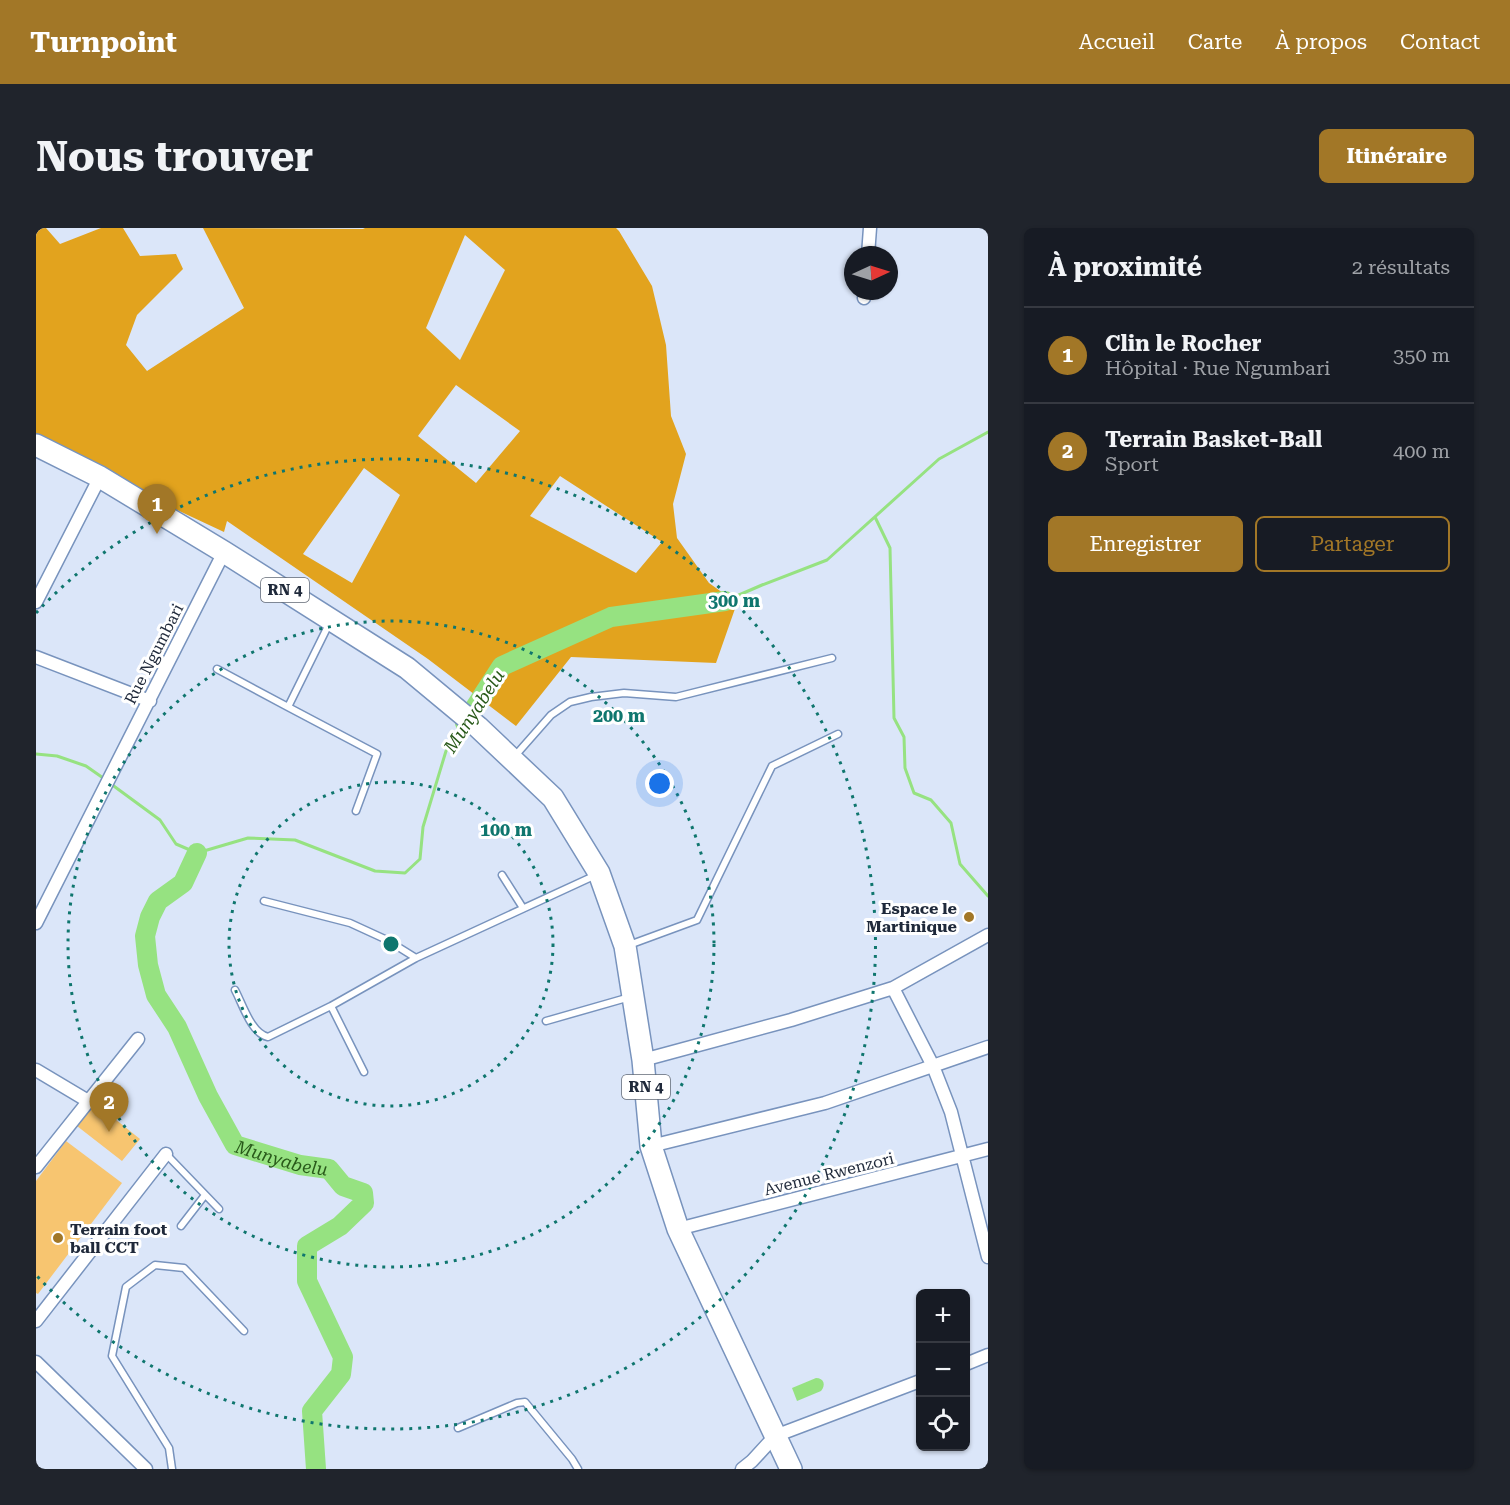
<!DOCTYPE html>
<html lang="fr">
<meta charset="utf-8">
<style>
:root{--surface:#171b24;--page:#20242c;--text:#f1f3f6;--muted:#9ea1a6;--line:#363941;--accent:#a27727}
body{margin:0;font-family:"Roboto Serif",serif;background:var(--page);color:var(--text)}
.controls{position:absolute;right:18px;bottom:18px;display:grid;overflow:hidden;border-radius:9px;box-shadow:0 2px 4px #0004}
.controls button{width:54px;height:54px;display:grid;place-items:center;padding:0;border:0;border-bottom:2px solid var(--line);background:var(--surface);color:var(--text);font:30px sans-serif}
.compass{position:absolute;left:808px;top:18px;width:54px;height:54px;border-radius:50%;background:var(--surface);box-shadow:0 2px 4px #0004;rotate:86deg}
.you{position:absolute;left:624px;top:556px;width:21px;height:21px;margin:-15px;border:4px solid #fff;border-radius:50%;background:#1a73e8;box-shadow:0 0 0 9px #1a73e833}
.badge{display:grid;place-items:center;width:39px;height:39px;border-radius:50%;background:var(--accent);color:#fff;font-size:20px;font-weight:700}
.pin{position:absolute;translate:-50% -50px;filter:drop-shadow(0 2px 3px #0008)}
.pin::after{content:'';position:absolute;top:32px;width:21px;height:18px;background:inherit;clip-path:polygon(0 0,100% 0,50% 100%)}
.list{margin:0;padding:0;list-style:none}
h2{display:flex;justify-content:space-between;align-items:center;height:78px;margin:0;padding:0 24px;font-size:26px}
h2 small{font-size:20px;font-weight:400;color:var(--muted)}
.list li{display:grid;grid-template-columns:39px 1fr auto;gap:18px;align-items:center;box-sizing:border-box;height:96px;padding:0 24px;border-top:2px solid var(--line)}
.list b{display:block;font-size:22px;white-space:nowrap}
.list p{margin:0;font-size:20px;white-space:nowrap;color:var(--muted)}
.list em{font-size:20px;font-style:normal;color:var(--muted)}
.actions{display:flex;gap:12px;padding:18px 24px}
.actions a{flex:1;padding:14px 0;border:2px solid var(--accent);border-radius:9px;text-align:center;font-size:21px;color:var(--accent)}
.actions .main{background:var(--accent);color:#fff}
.icon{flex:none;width:33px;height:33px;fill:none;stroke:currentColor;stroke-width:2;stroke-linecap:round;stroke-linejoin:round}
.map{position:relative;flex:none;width:952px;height:1241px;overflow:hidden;border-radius:9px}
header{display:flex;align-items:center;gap:36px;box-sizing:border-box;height:84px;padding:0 30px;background:var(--accent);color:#fff}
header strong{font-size:28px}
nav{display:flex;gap:33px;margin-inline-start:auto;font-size:21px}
.intro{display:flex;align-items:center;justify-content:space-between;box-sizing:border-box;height:144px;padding:0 36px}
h1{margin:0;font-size:42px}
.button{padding:15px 27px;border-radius:9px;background:var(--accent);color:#fff;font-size:21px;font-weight:700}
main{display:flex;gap:36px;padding:0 36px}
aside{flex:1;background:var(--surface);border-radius:9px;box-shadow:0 2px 4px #0004}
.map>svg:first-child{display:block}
.green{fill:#f7c570}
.forest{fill:#e2a31e;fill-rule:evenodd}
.water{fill:#96e281}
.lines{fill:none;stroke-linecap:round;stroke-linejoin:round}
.stream{stroke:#96e281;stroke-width:3}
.river{stroke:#96e281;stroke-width:20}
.lane-casing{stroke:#7893bd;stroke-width:9}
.street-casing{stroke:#7893bd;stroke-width:15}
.highway-casing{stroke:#7893bd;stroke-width:24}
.lane{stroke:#fff;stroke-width:6}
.street{stroke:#fff;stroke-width:12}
.highway{stroke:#fff;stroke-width:21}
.ring{fill:none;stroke:#0f766e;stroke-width:3;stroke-dasharray:3 6}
.poi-dot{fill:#a27727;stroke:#fff;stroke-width:2}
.labels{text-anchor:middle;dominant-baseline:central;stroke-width:6;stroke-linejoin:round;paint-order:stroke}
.shield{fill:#fff;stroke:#626975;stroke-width:1.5}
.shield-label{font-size:15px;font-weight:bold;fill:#1f293a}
.street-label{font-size:16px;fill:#1f293a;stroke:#fff}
.poi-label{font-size:16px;font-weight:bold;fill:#1f293a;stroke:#fff;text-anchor:end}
.water-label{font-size:18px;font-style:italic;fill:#295a1a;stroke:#fff}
.centre{fill:#0f766e;stroke:#fff;stroke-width:3}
.ring-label{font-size:18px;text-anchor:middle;font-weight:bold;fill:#0f766e;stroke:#fff;stroke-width:6;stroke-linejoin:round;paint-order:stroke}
</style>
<header>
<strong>Turnpoint</strong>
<nav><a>Accueil</a><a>Carte</a><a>À propos</a><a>Contact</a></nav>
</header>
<div class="intro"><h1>Nous trouver</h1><a class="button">Itinéraire</a></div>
<main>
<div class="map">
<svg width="952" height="1241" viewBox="0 0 952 1241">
<rect width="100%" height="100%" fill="#dbe6f9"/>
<path class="green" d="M59,875L104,911L86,933L41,898Z
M30,913L86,955L2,1066L0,1065V953Z"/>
<path class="forest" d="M0,0H10L24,16L65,0H87L104,28L140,26L147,41L101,87L90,117L111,143L208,80L167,0L327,1L329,0H580L583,3L616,58L630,117L635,188L650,226L637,276L641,310L673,355L701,375L680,435L535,429L480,498L392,431L191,293L188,304L0,216ZM429,7L469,42L424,132L390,100ZM420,157L484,203L440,255L382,208ZM328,240L364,267L316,355L267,326ZM524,248L626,314L600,345L494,288Z"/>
<path class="water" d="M780,1150C788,1150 790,1157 785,1163L761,1173L756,1160Z"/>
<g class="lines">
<path class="stream" d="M839,289L854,320L858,490L868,509L869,540L878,565L895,572L915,595L924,636L952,668
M689,373L726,357L791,332L903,231L952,204
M0,526L21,528L50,538L70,552
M75,556L124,592L140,616L161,625L212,610L259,612L339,643L369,645L384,631L387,599L410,523L428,497"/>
<g class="river">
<path d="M429,495L466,438L575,389L689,373"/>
<path id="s1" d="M161,625L147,655L122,673L114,689L109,708L112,737L120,767L141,799L172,868L199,917L264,937L293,941L307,958L327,965L328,975L304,998L271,1018V1053L307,1129L305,1146L276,1183L280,1241"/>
</g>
<g class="lane-casing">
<path id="lane" d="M293,396L252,479L341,526L320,583
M181,441L252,479
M478,529L515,487L534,474L555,469L588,465L640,469L796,430
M466,647L487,680
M228,673L314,695L351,712L380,730
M593,717L661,692L736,538L802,506
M199,762C207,777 215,805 232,809L295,778L380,730L560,647
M295,778L328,844
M510,793L594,769
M130,926L183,981
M145,998L169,967
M422,1200L481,1175L489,1174L536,1231L542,1241
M136,1241L133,1220L76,1128L90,1059L119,1037L148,1040L208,1103"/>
</g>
<g class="street-casing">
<path id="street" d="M832,27L834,0
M828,70L829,63
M0,374L64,249
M0,429L114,473
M0,695L188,324
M857,760L897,838L915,884L952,1029
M607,832L755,792L857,760L952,707
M0,842L52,873
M615,918L789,875L952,819
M0,939L102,811
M642,1001L952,921
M0,1093L130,926
M0,1134L110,1241
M930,1136L952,1127
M706,1241L716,1233L739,1208L884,1153"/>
</g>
<g class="highway-casing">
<path id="highway" d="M0,217L64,249L188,324L371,440L442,499L517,570L563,645L589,718L607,832L615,918L642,1001L755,1241"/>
</g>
<use href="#lane" class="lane"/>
<use href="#street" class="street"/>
<use href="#highway" class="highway"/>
</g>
<g class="ring">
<circle cx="355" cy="716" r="162"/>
<circle cx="355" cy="716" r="323"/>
<path d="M0 385A485 485 0 1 1 0 1047"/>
</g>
<g class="poi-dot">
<circle cx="933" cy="689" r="6"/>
<circle cx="22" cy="1010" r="6"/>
</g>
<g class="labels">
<g class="shield">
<rect x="225" y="350" width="48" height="24" rx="4.5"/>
<rect x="586" y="847" width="48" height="24" rx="4.5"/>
</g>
<g class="shield-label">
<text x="249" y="362">RN 4</text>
<text x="610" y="859">RN 4</text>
</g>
<g class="street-label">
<text transform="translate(118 426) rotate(-63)">Rue Ngumbari</text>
<text transform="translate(793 946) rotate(-14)">Avenue Rwenzori</text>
</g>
<g class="poi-label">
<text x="921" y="680">Espace le<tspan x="921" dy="18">Martinique</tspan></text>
<text x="34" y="1001" text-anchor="start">Terrain foot<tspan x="34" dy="18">ball CCT</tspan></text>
</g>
<g class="water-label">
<text transform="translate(438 483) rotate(-57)">Munyabelu</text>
<text stroke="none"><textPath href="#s1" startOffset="380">Munyabelu</textPath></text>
</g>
</g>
<circle cx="355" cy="716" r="9" class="centre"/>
<g class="ring-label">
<text x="698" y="379">300 m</text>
<text x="583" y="494">200 m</text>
<text x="470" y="608">100 m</text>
</g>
</svg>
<div class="controls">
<button>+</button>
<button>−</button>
<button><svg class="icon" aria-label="locate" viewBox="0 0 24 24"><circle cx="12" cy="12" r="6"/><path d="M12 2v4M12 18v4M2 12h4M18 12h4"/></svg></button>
</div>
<svg class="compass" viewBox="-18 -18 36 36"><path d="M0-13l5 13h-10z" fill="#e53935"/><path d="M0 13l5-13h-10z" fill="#9ea1a6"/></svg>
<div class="you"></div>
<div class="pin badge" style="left:121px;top:306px">1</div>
<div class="pin badge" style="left:73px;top:904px">2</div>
</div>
<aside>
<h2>À proximité<small>2 résultats</small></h2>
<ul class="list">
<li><span class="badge">1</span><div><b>Clin le Rocher</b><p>Hôpital · Rue Ngumbari</p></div><em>350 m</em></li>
<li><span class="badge">2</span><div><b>Terrain Basket-Ball</b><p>Sport</p></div><em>400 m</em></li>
</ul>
<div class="actions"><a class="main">Enregistrer</a><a>Partager</a></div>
</aside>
</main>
